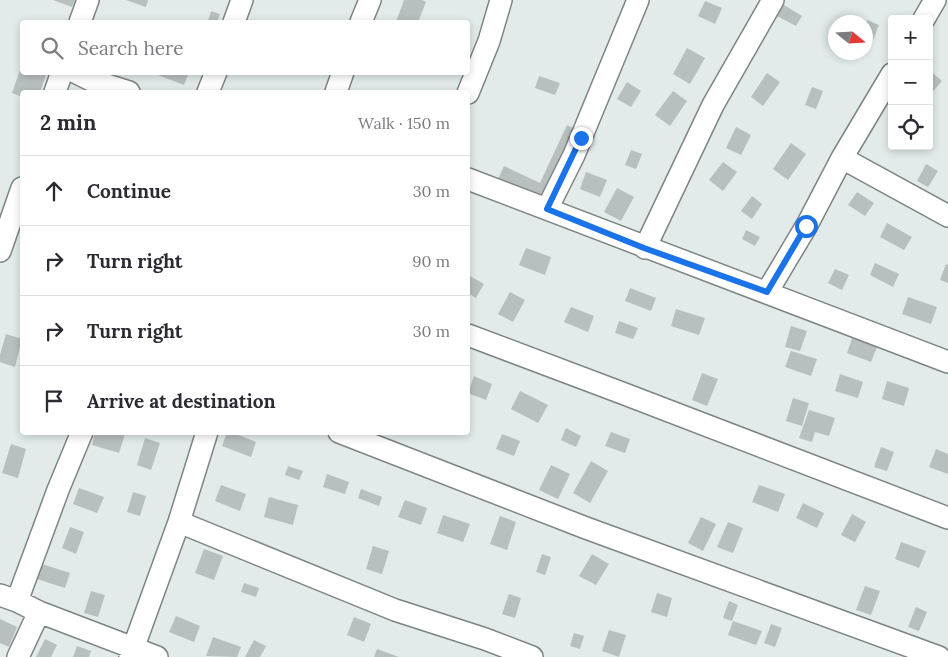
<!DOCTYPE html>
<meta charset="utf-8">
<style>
:root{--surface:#fff;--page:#f7f7f7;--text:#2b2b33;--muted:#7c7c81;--line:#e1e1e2}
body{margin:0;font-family:Lora,serif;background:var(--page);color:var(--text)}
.controls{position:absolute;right:15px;top:15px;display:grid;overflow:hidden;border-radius:5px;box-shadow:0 2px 8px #0003}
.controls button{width:45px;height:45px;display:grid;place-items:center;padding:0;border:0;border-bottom:1px solid var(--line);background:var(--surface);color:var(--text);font:25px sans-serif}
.compass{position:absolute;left:828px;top:15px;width:45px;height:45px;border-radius:50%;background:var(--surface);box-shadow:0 2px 8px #0003;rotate:108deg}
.stop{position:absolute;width:15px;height:15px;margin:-11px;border:4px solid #1a73e8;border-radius:50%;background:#fff}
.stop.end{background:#1a73e8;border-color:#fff;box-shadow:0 1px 5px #0008}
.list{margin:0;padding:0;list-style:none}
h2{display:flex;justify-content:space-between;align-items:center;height:65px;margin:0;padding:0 20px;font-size:21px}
h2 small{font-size:16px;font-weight:400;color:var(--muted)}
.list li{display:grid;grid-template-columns:32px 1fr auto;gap:15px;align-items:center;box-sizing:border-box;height:70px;padding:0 20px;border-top:1px solid var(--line)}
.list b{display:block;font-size:19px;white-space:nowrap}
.list em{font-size:16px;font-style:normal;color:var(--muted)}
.icon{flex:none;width:28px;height:28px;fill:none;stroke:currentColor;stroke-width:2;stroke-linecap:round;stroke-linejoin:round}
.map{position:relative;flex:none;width:948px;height:657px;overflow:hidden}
.search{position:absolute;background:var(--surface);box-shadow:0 2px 8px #0003;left:20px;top:20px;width:450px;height:55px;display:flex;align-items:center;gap:12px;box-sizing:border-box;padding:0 18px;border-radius:5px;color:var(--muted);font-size:19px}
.panel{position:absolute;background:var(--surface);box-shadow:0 2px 8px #0003;left:20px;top:90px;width:450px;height:345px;border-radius:5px}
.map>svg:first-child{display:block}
.building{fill:#b8bfbf}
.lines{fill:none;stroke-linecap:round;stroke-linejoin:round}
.minor-casing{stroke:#7d8584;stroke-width:24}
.minor{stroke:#fff;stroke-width:21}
.route{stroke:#1a73e8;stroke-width:6}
</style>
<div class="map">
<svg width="948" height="657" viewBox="0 0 948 657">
<rect width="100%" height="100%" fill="#e2eaea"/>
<path class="building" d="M53,0H75L72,7Z
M126,0H148L146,7Z
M404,0H422L426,2L418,22H396Z
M705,1L722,8L715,24L698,16Z
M784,5L802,16L796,26L777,16Z
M211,11L220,14L217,22H208Z
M867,20L879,25L872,43L866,40V24Z
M687,48L705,58L690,84L673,74Z
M22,64V72H47L40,92H22V97L12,93Z
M929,70L942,81L929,96Z
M156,72H189L184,85L155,74Z
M767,73L780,82L763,106L751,97Z
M539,76L560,83L555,95L535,88Z
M627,82L641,91L631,107L617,99Z
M812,87L823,91L816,109L805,105Z
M673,91L687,101L670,126L655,115Z
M567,125L579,131L547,202L498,179L504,166L540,183Z
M736,127L751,135L741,155L726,148Z
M791,143L806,154L788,180L773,169Z
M631,150L642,154L636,169L625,165Z
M723,162L737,172L723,191L709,180Z
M926,164L938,171L928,187L917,181Z
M586,172L607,180L600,197L580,189Z
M617,188L634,197L621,221L604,212Z
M857,192L874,203L865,216L848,205Z
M752,196L762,204L752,219L741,211Z
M887,223L912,237L904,250L880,237Z
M746,230L760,237L755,246L742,239Z
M526,248L551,257L545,275L519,265Z
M875,263L899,274L893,287L870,275Z
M946,264L948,265V283L940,280Z
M835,269L849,275L842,290L828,283Z
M468,275L484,284L476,298L468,293Z
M630,288L656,298L651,311L625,301Z
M510,292L525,300L513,322L498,314Z
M908,297L937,307L931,324L902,314Z
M571,307L594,316L588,332L564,322Z
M676,309L705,318L699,335L671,326Z
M619,321L638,328L633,339L615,333Z
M791,326L807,331L800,351L785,347Z
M854,333L879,342L871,362L847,353Z
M6,334L22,339L15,367L0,362V355Z
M791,351L817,359L811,376L785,367Z
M702,373L718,379L707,406L692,400Z
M840,374L863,382L858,398L835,391Z
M474,376L492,384L486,400L468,393Z
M887,381L909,388L904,406L882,399Z
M520,391L548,405L538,423L511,409Z
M793,398L809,403L802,426L786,421Z
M809,410L835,418L829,436L815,432L812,442L799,438Z
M566,428L581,436L576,447L561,440Z
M95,432H118L125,434L119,453L92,445Z
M227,432H231L256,442L251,457L222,446Z
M611,432L630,439L625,453L605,446Z
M502,434L520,441L514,456L496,449Z
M145,438L160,443L151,470L137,465Z
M11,444L26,449L18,478L2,473Z
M881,447L894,452L887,471L874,467Z
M936,449L948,454V474L929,467Z
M591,461L608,471L590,503L573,493Z
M551,465L570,474L558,499L539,490Z
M288,466L303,471L299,480L285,475Z
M327,474L349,482L345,494L323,487Z
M221,485L246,494L240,511L215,501Z
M759,485L785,494L778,512L752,502Z
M79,488L104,497L97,513L73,504Z
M361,489L382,497L379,506L358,498Z
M133,492L146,496L140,516L127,512Z
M269,497L298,505L293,525L264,517Z
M405,500L427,508L421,525L398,517Z
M803,503L824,513L817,528L796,518Z
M852,514L866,522L855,542L841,535Z
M443,515L470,524L463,542L437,533Z
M500,516L516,522L507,550L490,544Z
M701,517L716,524L703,551L688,543Z
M728,522L743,528L733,553L717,547Z
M70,527L84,532L76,554L62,548Z
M901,542L926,551L919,568L895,559Z
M373,546L389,551L382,574L366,569Z
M204,549L223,556L214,580L195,573Z
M542,554L551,557L545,575L536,572Z
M592,554L609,564L596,585L579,576Z
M42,564L70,573L65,588L37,579Z
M244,583L259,588L256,597L241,592Z
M865,586L880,591L871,615L856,610Z
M91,591L105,595L98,617L84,613Z
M657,593L672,598L667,617L651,612Z
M509,594L521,598L515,618L502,614Z
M729,601L738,605L732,621L723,618Z
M916,607L927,612L919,631L908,627Z
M176,616L200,626L194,642L169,632Z
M354,617L371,624L364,642L347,635Z
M0,619L17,627L9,647L0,643Z
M733,621L762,631L756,645L728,635Z
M771,624L782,628L775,647L764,643Z
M609,630L626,635L619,657L602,651Z
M574,633L584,636L580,649L570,646Z
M213,637L241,647L237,657L206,656Z
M45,639L57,645L51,657H36Z
M254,640L266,646L260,657H245Z
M77,646L91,651L89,657H73Z
M377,649L399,657H374Z"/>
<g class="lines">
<g class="minor-casing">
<path id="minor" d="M924,19L935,0
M80,22L88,0
M234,22L242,0
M361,22L370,0
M75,72L91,80L129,92
M55,92L62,72
M208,92L216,72
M336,92L343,72
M468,93L489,41L501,0
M842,158L948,216
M468,179L948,362
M547,209L574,155L638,0
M645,248L713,105L773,0
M0,251L22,188
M767,292L807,225L842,158L892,74
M468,335L622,393L948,518
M339,432L586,528L939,657
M179,522L395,610L485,639L532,657
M0,595L17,601L39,612L157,657
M17,601L58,490L82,432
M18,657L39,612
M130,657L179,522L207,432"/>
</g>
<use href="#minor" class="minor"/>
</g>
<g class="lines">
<path class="route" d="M581,138L547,209L644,248L767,292L806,226"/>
</g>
</svg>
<div class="controls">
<button>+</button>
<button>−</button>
<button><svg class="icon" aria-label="locate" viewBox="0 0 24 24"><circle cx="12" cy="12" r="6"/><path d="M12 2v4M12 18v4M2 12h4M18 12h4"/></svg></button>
</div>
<svg class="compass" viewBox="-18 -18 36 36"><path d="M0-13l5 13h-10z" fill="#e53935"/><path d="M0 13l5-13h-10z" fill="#7c7c81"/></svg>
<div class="stop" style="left:806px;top:226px"></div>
<div class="stop end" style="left:581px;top:138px"></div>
<div class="search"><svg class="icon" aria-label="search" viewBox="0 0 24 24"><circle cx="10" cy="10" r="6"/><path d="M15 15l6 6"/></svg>Search here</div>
<section class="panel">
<h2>2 min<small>Walk · 150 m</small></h2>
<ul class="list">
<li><svg class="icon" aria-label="ahead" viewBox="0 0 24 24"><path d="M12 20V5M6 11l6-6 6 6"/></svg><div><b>Continue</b></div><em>30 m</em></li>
<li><svg class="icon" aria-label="right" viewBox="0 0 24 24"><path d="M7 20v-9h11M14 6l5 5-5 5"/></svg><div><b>Turn right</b></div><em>90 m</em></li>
<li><svg class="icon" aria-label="right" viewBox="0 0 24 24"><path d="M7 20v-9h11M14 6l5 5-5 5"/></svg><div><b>Turn right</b></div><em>30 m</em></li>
<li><svg class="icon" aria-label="arrive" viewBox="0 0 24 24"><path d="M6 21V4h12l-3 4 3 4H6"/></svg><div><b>Arrive at destination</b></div></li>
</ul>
</section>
</div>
